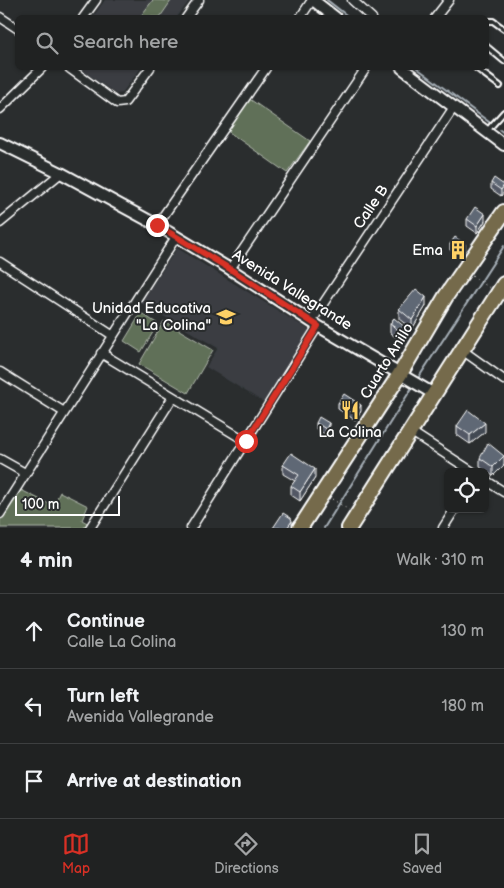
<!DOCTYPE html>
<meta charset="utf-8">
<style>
:root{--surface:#202222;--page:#2d2f2f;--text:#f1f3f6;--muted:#a2a4a5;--line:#3d3f40;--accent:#d93025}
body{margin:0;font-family:"Balsamiq Sans",sans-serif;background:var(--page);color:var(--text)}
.controls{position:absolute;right:15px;bottom:15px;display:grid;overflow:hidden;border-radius:8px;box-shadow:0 1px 4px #0004}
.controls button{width:45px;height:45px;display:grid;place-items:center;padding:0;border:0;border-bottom:1px solid var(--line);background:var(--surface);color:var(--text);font:25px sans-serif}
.scale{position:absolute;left:15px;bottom:12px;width:105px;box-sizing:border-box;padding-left:5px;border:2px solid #fff;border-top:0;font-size:14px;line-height:18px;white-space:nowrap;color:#fff;-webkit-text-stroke:4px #2a2d2e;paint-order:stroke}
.stop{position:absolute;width:15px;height:15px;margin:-11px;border:4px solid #d93025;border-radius:50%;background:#fff}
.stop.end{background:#d93025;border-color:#fff;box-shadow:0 1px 5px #0008}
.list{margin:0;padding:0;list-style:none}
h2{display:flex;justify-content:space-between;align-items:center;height:65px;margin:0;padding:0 20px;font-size:21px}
h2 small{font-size:16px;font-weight:400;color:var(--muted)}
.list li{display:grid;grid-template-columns:32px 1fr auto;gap:15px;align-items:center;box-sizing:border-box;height:75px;padding:0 20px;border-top:1px solid var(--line)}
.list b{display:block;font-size:19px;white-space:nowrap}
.list p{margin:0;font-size:16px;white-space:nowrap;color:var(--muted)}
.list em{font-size:16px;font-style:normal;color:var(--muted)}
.icon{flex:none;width:28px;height:28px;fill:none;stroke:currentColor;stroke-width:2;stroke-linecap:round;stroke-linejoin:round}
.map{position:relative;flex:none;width:504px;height:528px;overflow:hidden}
.search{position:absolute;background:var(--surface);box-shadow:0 1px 4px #0004;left:15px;right:15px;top:15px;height:55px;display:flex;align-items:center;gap:12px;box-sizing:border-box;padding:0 18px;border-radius:8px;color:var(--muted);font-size:19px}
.sheet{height:290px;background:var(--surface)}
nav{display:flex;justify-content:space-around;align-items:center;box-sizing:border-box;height:70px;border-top:1px solid var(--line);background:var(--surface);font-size:14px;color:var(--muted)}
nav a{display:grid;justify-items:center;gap:2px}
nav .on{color:var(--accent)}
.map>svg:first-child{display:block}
.built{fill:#3a3e43}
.green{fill:#617058;stroke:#b0b8ac}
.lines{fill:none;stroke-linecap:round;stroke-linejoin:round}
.stream{stroke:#a7b0b8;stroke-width:2}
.service-casing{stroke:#fff;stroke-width:8}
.minor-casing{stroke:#fff;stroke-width:11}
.tertiary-casing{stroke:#fff;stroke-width:14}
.trunk-casing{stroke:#fff;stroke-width:18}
.path{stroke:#fff;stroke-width:1;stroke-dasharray:1 4;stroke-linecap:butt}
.service{stroke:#2a2d2e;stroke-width:4}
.minor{stroke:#2a2d2e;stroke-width:8}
.tertiary{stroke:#2a2d2e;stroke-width:10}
.trunk{stroke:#746b4b;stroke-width:14}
.wall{fill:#525965;stroke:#fff}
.shaded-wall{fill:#424852;stroke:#fff}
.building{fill:#5f6775;stroke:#fff}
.route{stroke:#d93025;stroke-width:6}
.labels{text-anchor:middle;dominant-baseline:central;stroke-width:4;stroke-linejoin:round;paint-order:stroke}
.street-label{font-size:15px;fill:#fff;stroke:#2a2d2e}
.poi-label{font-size:15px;fill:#fff;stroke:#2a2d2e;text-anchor:end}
</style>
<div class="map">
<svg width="504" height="528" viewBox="0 0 504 528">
<rect width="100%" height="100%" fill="#2a2d2e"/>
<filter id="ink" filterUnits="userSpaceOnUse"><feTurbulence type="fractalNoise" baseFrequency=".02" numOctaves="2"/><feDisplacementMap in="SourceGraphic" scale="10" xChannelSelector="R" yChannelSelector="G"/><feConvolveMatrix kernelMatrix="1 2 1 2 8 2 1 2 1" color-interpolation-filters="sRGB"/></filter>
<g filter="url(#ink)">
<path class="built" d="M105,0H190L177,17L92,18Z
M79,68H141L122,93L116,94Z
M177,248L309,330L265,403L206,367L218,348L141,303Z"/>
<path class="green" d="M153,0L171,1L160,17H140Z
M248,98L310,141L287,173L226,130Z
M141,313L158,324L141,352L124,341Z
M164,321L213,350L188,393L139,364Z
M19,489L53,506L60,492L88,506L82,520L89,524L86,528H0V519Z"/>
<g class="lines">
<path class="stream" d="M327,0L350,18
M417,68L489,122
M500,130L504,133
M417,380L504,246
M324,528L413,386"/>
<g class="service-casing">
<path id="service" d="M486,21H493L504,29
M486,46L504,61
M476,68L500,86
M486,132L504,112"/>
</g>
<g class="minor-casing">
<path id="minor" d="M352,0L372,18
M0,17L18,29
M83,18L96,0
M186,18L199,0
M300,18L312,0
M435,18L449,0
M69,68L117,103L125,102L150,68
M0,109L42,68
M0,223L61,173
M157,225L266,68
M0,262L112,335
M230,269L366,68
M311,322L454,107
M462,350L504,380
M101,353L246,441
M0,372L64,412
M410,431L473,472
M0,459L25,473
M485,480L504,492
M0,514L176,237
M90,528L173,397
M191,528L318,326
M443,528L455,509"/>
</g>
<g class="tertiary-casing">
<path id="tertiary" d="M313,0L336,18
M402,68L504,145
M0,143L61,173L157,225L230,269L318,326L434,394"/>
</g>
<g class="trunk-casing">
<path id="trunk" d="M300,528L400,374L446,296L504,212
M349,528L504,284"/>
</g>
<path class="path" d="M472,276L490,288
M332,499L349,510"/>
<use href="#service" class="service"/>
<use href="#minor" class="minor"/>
<use href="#tertiary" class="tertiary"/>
<use href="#trunk" class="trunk"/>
</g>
<path class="wall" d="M491,183L504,185L501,196L491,189Z
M467,219L485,221L477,233L467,226Z
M450,244L465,250L461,257L450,250Z
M426,306L412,329L399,319V309Z
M394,318L407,338L404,343L390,333V324Z
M338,403L361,411L355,420L338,409Z
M316,423L329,429L326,435L316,429Z
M457,426L485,432L470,444L457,435Z
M504,456L493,476L480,467V458Z
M283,465L315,478L300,501L291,495V486L295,481L283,474Z"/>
<path class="shaded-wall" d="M504,185V192L501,196V190Z
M485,214V221L477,233V226Z
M465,244V250L461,257V251Z
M426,297V306L412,329V320Z
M407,329V338L404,343V334Z
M361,405V411L355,420V414Z
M329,423V429L326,435V429Z
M485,423V432L470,444V435Z
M504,456V465L493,476V467Z
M315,469V478L300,501V492Z
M292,521V528H287Z"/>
<path class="building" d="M494,178L504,185L501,190L491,183Z
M475,207L485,214L477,226L467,219Z
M455,237L465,244L461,251L450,244Z
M416,289L426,297L412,320L399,309Z
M394,318L407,329L404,334L390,324Z
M344,394L361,405L355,414L338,403Z
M468,410L485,423L470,435L457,426Z
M319,417L329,423L326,429L316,423Z
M488,443L504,456L493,467L480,458Z
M291,453L315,469L300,492L291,486L299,475L283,465Z
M283,513L291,518L292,521L287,528H273Z"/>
</g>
<g class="lines" filter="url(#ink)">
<path class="route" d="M157,225L230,269L318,326L246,441"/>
</g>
<defs>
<g id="building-bare" transform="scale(1.5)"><path d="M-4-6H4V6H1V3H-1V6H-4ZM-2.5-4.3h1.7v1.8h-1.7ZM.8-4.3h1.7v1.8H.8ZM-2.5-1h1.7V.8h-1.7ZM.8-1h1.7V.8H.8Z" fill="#ffd166" stroke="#2a2d2e" stroke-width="2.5" paint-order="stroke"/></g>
<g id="school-bare" transform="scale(1.5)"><path d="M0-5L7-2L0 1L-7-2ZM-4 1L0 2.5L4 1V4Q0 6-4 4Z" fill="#ffd166" stroke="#2a2d2e" stroke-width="2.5" paint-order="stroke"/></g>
<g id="restaurant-bare" transform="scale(1.5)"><path d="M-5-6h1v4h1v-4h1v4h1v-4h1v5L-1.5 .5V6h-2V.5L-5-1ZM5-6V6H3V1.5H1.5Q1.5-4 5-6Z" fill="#ffd166" stroke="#2a2d2e" stroke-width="2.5" paint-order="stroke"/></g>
</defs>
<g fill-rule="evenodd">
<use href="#building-bare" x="458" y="250"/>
<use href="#school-bare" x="226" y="317"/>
<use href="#restaurant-bare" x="350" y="410"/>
</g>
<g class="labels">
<g class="street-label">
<text transform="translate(371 207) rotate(-56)">Calle B</text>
<text transform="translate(292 290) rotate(32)">Avenida Vallegrande</text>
<text transform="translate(387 361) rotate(-58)">Cuarto Anillo</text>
</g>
<g class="poi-label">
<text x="443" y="250">Ema</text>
<text x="211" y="308">Unidad Educativa<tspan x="211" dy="17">"La Colina"</tspan></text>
<text x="350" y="432" text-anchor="middle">La Colina</text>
</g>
</g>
</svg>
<div class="controls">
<button><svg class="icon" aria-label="locate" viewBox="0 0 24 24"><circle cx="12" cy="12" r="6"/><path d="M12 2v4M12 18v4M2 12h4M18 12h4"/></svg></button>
</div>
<div class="scale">100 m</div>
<div class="stop" style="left:246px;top:441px"></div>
<div class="stop end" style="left:157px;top:225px"></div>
<div class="search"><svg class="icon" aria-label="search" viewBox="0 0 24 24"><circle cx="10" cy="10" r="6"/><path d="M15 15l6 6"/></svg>Search here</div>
</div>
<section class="sheet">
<h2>4 min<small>Walk · 310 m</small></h2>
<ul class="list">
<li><svg class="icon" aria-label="ahead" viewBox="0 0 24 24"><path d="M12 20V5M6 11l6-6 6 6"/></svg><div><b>Continue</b><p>Calle La Colina</p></div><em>130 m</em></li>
<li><svg class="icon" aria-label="left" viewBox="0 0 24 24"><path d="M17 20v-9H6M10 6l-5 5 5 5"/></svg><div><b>Turn left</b><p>Avenida Vallegrande</p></div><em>180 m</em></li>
<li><svg class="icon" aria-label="arrive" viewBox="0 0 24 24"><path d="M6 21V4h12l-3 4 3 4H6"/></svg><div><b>Arrive at destination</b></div></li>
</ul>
</section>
<nav>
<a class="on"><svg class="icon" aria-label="map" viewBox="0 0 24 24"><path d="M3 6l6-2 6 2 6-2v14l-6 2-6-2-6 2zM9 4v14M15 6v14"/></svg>Map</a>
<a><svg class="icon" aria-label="directions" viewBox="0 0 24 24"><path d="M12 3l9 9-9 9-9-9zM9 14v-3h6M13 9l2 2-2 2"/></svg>Directions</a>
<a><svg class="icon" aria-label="saved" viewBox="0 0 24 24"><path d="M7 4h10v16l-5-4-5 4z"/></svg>Saved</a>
</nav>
